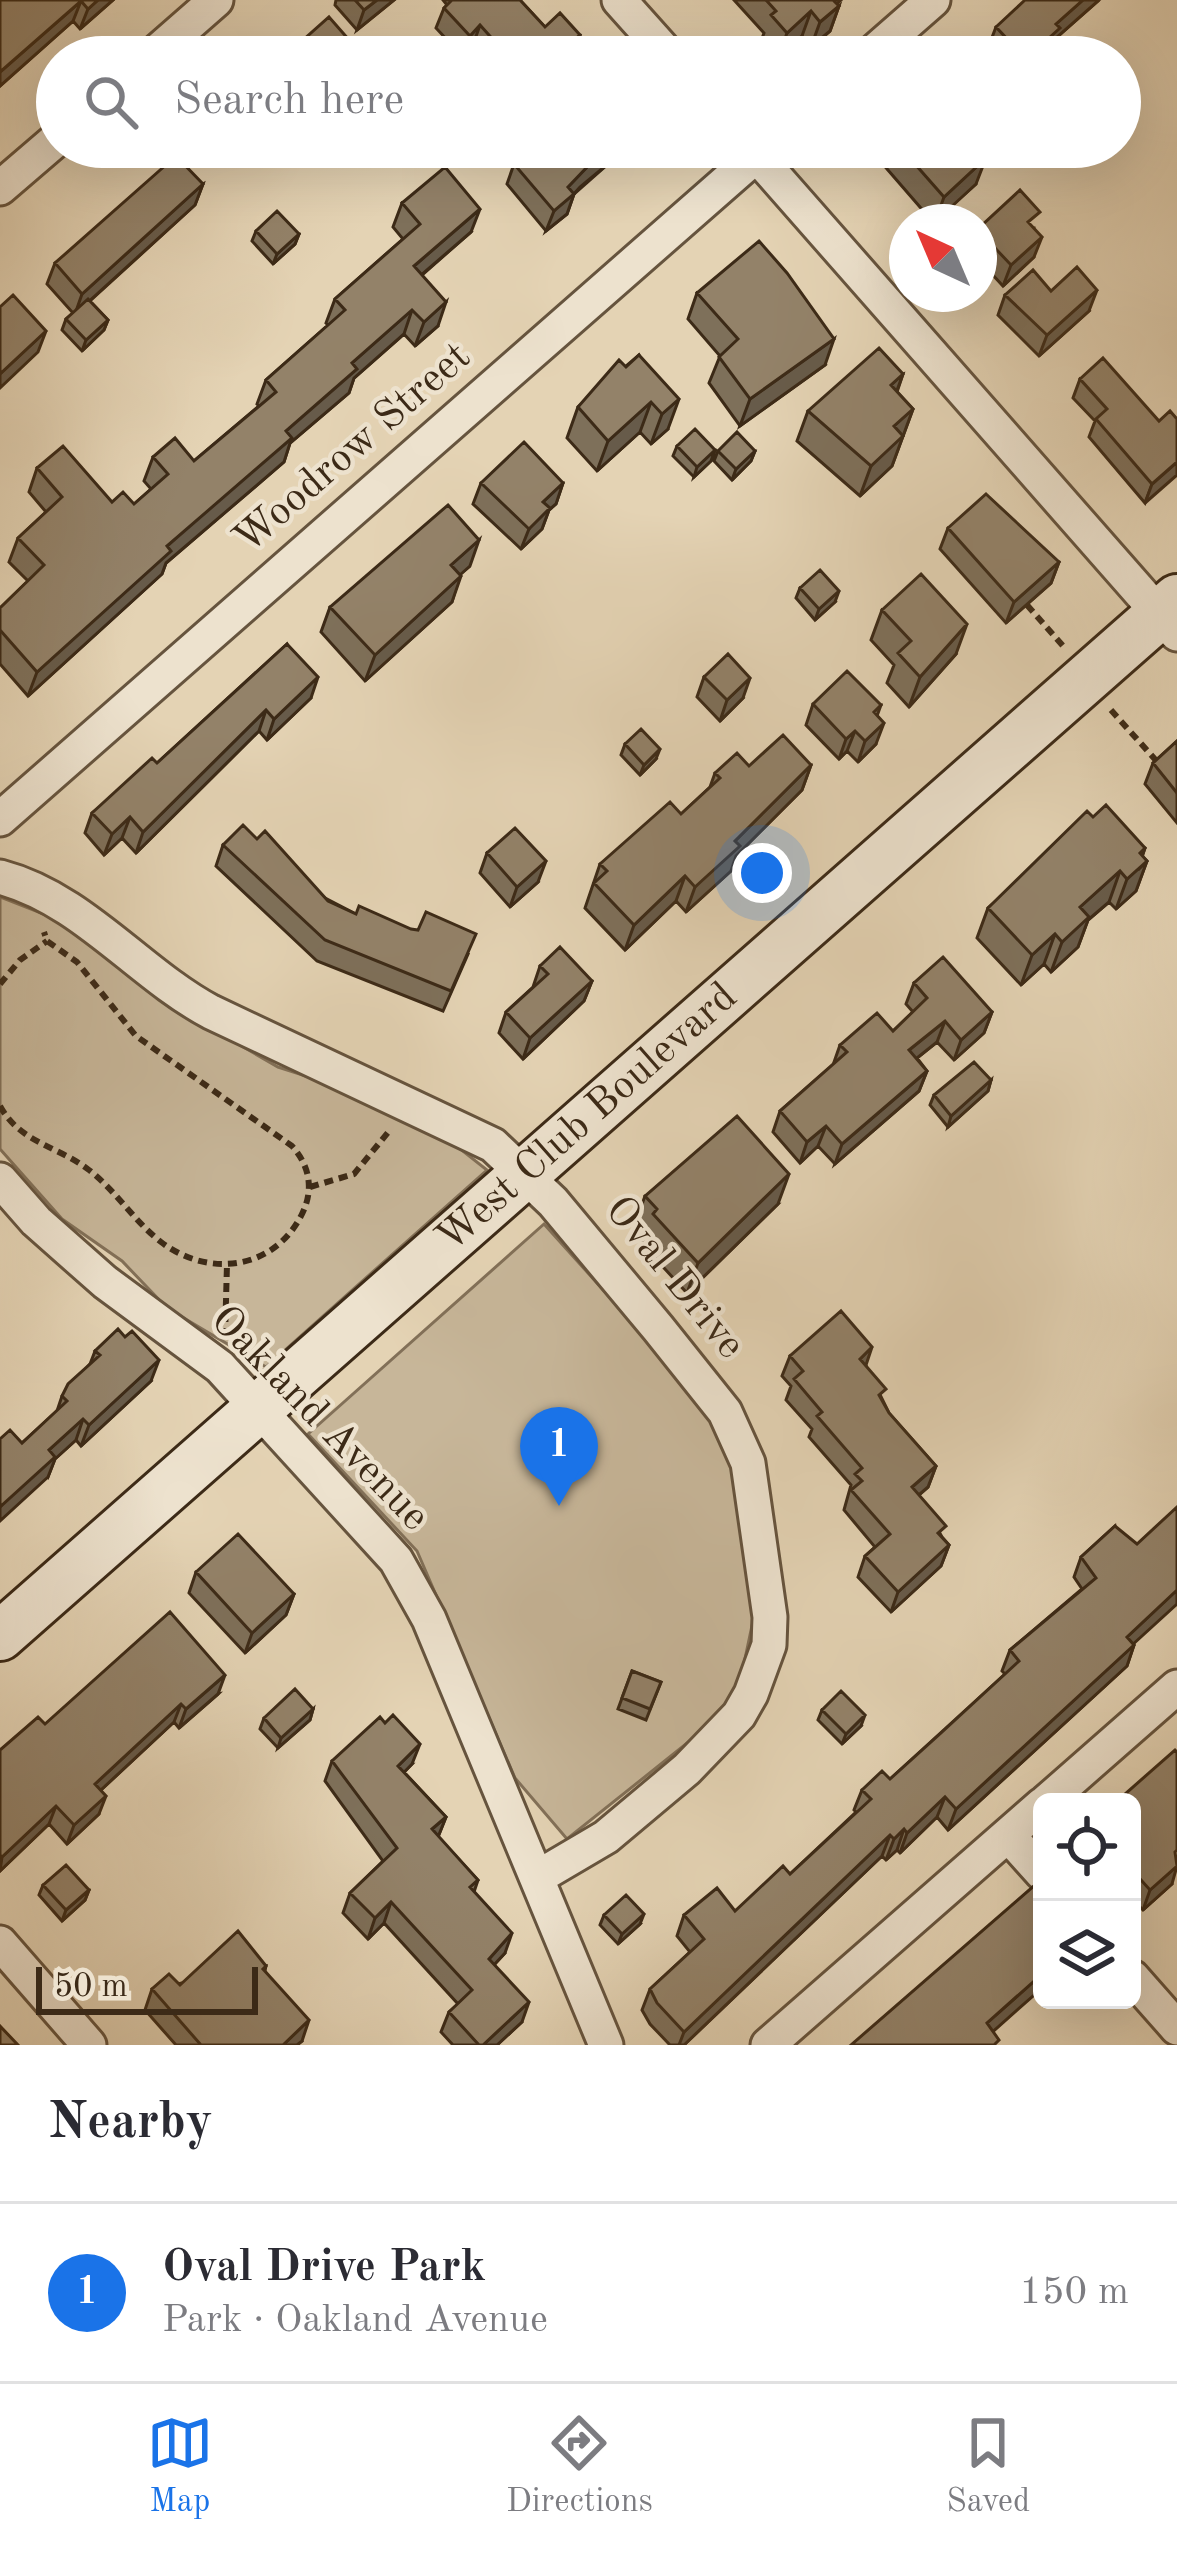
<!DOCTYPE html>
<meta charset="utf-8">
<style>
:root{--surface:#fff;--page:#f2f2f3;--text:#2b2b33;--muted:#7c7c81;--line:#e1e1e2;--accent:#1a73e8}
body{margin:0;font-family:"Old Standard TT",serif;background:var(--page);color:var(--text)}
.controls{position:absolute;right:36px;bottom:36px;display:grid;overflow:hidden;border-radius:18px;box-shadow:0 12px 48px #0002}
.controls button{width:108px;height:108px;display:grid;place-items:center;padding:0;border:0;border-bottom:3px solid var(--line);background:var(--surface);color:var(--text);font:60px sans-serif}
.compass{position:absolute;left:889px;top:204px;width:108px;height:108px;border-radius:50%;background:var(--surface);box-shadow:0 12px 48px #0002;rotate:316deg}
.scale{position:absolute;left:36px;bottom:30px;width:222px;box-sizing:border-box;padding-left:12px;border:6px solid #3c2a17;border-top:0;font-size:33px;line-height:42px;white-space:nowrap;color:#3c2a17;-webkit-text-stroke:9px #ede2ce;paint-order:stroke}
.you{position:absolute;left:762px;top:873px;width:42px;height:42px;margin:-30px;border:9px solid #fff;border-radius:50%;background:#1a73e8;box-shadow:0 0 0 18px #1a73e833}
.badge{display:grid;place-items:center;width:78px;height:78px;border-radius:50%;background:var(--accent);color:#fff;font-size:39px;font-weight:700}
.pin{position:absolute;translate:-50% -99px;filter:drop-shadow(0 3px 6px #0008)}
.pin::after{content:'';position:absolute;top:63px;width:42px;height:36px;background:inherit;clip-path:polygon(0 0,100% 0,50% 100%)}
.list{margin:0;padding:0;list-style:none}
h2{display:flex;justify-content:space-between;align-items:center;height:156px;margin:0;padding:0 48px;font-size:51px}
h2 small{font-size:39px;font-weight:400;color:var(--muted)}
.list li{display:grid;grid-template-columns:78px 1fr auto;gap:36px;align-items:center;box-sizing:border-box;height:180px;padding:0 48px;border-top:3px solid var(--line)}
.list b{display:block;font-size:45px;white-space:nowrap}
.list p{margin:0;font-size:39px;white-space:nowrap;color:var(--muted)}
.list em{font-size:39px;font-style:normal;color:var(--muted)}
.icon{flex:none;width:66px;height:66px;fill:none;stroke:currentColor;stroke-width:2;stroke-linecap:round;stroke-linejoin:round}
.map{position:relative;flex:none;width:1177px;height:2045px;overflow:hidden}
.search{position:absolute;background:var(--surface);box-shadow:0 12px 48px #0002;left:36px;right:36px;top:36px;height:132px;display:flex;align-items:center;gap:30px;box-sizing:border-box;padding:0 42px;border-radius:66px;color:var(--muted);font-size:45px}
.sheet{height:336px;background:var(--surface)}
nav{display:flex;justify-content:space-around;align-items:center;box-sizing:border-box;height:168px;border-top:3px solid var(--line);background:var(--surface);font-size:33px;color:var(--muted)}
nav a{display:grid;justify-items:center;gap:6px}
nav .on{color:var(--accent)}
.map>svg:first-child{display:block}
.green{fill:#c7b699;stroke:#827058;stroke-width:3}
.lines{fill:none;stroke-linecap:round;stroke-linejoin:round}
.street-casing{stroke:#66543e;stroke-width:39}
.secondary-casing{stroke:#3c2a17;stroke-width:54}
.path{stroke:#3c2a17;stroke-width:6;stroke-dasharray:9 6;stroke-linecap:butt}
.street{stroke:#ede2ce;stroke-width:33}
.secondary{stroke:#ede2ce;stroke-width:48}
.wall{fill:#7e705a;stroke:#3c2a17;stroke-width:3}
.shaded-wall{fill:#675b4a;stroke:#3c2a17;stroke-width:3}
.building{fill:#938269;stroke:#3c2a17;stroke-width:3}
.labels{text-anchor:middle;dominant-baseline:central;stroke-width:9;stroke-linejoin:round;paint-order:stroke}
.street-label{font-size:42px;fill:#3c2a17;stroke:#ede2ce}
</style>
<div class="map">
<svg width="1177" height="2045" viewBox="0 0 1177 2045">
<rect width="100%" height="100%" fill="#e4d3b4"/>
<filter id="stains"><feTurbulence type="fractalNoise" baseFrequency=".00167" numOctaves="4"/><feColorMatrix values="0 0 0 0 .2 0 0 0 0 .09 0 0 0 0 .02 0 0 0 .5 -.17"/></filter>
<radialGradient id="worn" r=".72"><stop offset=".6" stop-color="#630" stop-opacity="0"/><stop offset="1" stop-color="#630" stop-opacity=".3"/></radialGradient>
<path class="green" d="M0,897L82,929L167,1003L278,1067L334,1085L449,1140L487,1170L266,1367L167,1308L122,1261L62,1219L0,1149Z
M544,1224L729,1430L757,1602L739,1687L706,1728L567,1839L515,1778L417,1551L308,1434Z"/>
<g class="lines">
<g class="street-casing">
<path id="street" d="M619,0L670,57
M151,57L216,0
M868,57L933,0
M749,147L1177,634
M0,188L57,139
M0,819L766,147
M0,877C83,899 138,973 211,1012L493,1145L553,1202L658,1328L725,1412L748,1463L770,1617L769,1645L751,1694L739,1715L687,1769L606,1837L538,1877
M0,1180L36,1221L105,1282L220,1367L396,1560L429,1619L606,2045
M1046,1802L1177,1687
M1008,1835L1042,1873
M0,1943L89,2045
M1132,1977L1177,2028
M768,2045L1042,1805"/>
</g>
<g class="secondary-casing">
<g id="secondary">
<path id="s1" d="M0,1636L1177,599"/>
</g>
</g>
<path class="path" d="M1027,605L1063,646
M1111,710L1161,766
M0,984L20,960L47,941
M0,1106C20,1143 58,1146 89,1170C116,1191 134,1221 161,1242C210,1279 275,1269 302,1214C314,1190 310,1166 292,1146L136,1036L77,962L47,941L44,932
M310,1187L354,1174L390,1130
M225,1337L227,1264"/>
<use href="#street" class="street"/>
<use href="#secondary" class="secondary"/>
</g>
<path class="wall" d="M0,0H113L80,29L73,21L0,86Z
M336,0H394L357,30L335,5Z
M443,0H520L545,27L580,35L571,57H484L473,45L462,56L436,28L444,8L447,5Z
M734,0H841L837,4L839,6L830,31L811,47L802,36L779,57H776L761,41L764,33Z
M1099,0L1057,37L1053,48L1043,57H997L988,48L996,27Z
M226,147H254L239,162Z
M534,147H619L615,158L574,194L567,214L546,231L507,184L514,164Z
M868,147H976V184L933,222Z
M203,184L195,205L90,301L108,320L104,330L82,351L62,330L66,319L73,313L47,284L55,263Z
M402,203L471,232L422,275L438,326L415,346L404,334L354,378L349,393L290,443L284,462L166,563L162,574L28,696L0,664V608L28,581L9,562L18,538L46,512L29,492L37,468L112,502L134,504L151,489L144,481L153,457L194,461L259,406L257,404L266,380L328,325L326,323L335,299L403,239L393,227Z
M979,228H1034V257L1003,286L979,260Z
M256,231L299,234L295,244L273,264L252,241Z
M1051,291L1089,311L1039,356L998,315L1005,295Z
M697,293L825,365L740,426L709,383L720,356L688,319Z
M639,355L668,429L651,444L640,432L597,471L567,438L578,407Z
M903,374L897,392L913,409L892,466L860,496L797,441L808,411Z
M1080,379L1159,421L1177,419L1145,503L1089,437L1095,421L1073,398Z
M677,446L715,450L711,461L694,477L673,456Z
M718,451H755L751,461L732,480L714,461Z
M481,483H563L556,504L549,510L542,529L521,549L473,504Z
M948,528L1059,562L1051,583L1006,623L940,549Z
M470,566L460,574L452,602L365,681L321,632L330,607Z
M800,588L835,602L815,620L796,598Z
M882,610L956,654L909,707L887,683L894,665L871,640Z
M287,644L311,698L267,740L259,731L136,853L122,838L104,855L85,833L92,813L157,763Z
M704,677L743,698L720,721L697,697Z
M813,704L881,705L877,716L876,744L858,762L847,751L839,759L806,725Z
M1177,741V823L1145,784L1153,763Z
M625,744L656,759L640,775L621,755Z
M811,765L802,790L736,856L731,871L686,912L676,901L625,950L585,908L600,864L681,814L710,787L715,773L749,766Z
M1093,817L1145,848L1142,856L1147,861L1136,891L1116,909L1109,902L1088,920L1078,947L1051,972L1044,964L1021,985L977,938L988,908Z
M223,845L356,914L468,954L443,1011L317,961L216,866Z
M487,853L538,882L510,907L480,873Z
M540,966L592,981L584,1001L523,1059L499,1033L506,1012L533,987Z
M914,983L992,1012L984,1033L954,1060L937,1042L917,1058L927,1071L919,1091L835,1164L818,1146L800,1163L773,1132L780,1111L833,1065L840,1045L893,1031L913,1012L906,1004Z
M991,1080L988,1091L948,1127L930,1105L934,1095Z
M645,1196L778,1204L687,1293L642,1244L644,1237L634,1226Z
M95,1351L151,1381L81,1446L76,1440L55,1459L48,1477L22,1443L57,1411L62,1396L90,1364Z
M790,1356L866,1366L889,1413L936,1466L928,1487L919,1495L942,1537L949,1545L941,1566L891,1612L858,1577L865,1556L875,1547L844,1510L851,1485L809,1437L812,1429L786,1400L791,1386L782,1376Z
M1115,1526L1134,1645L1127,1666L948,1830L937,1817L900,1853L897,1850L886,1860L882,1856L684,2045H670L650,2024L642,2010L650,1989L690,1952L677,1936L684,1915L735,1911L790,1874L856,1812L854,1810L862,1790L890,1779L1005,1674L1002,1671L1010,1650L1082,1589L1074,1577L1081,1557Z
M196,1572L294,1594L286,1615L245,1653L189,1593Z
M632,1671L661,1682L646,1720L618,1709Z
M218,1694L179,1728L174,1722L101,1790L99,1814L67,1844L49,1824L0,1871V1750L45,1724Z
M313,1709L310,1720L278,1748L260,1729L264,1718Z
M822,1710L861,1726L842,1744L818,1720Z
M332,1761L412,1764L404,1772L446,1817L438,1837L478,1880L474,1892L505,1953L494,1965L522,2022L497,2045H453L441,2032L449,2012L458,2004L384,1923L368,1939L343,1913L350,1893L383,1861L325,1781Z
M1132,1802L1172,1884L1143,1910L1132,1899Z
M43,1885L89,1890L85,1900L62,1921L39,1895Z
M604,1915L640,1924L618,1944L600,1925Z
M266,1966L265,1971L302,2041L297,2045H176L145,2010L152,1989Z"/>
<path class="shaded-wall" d="M98,0H113L80,29L88,9Z
M377,0H394L357,30L364,10Z
M1083,0H1099L1057,37L1053,48L1043,57H1028L1056,24Z
M81,1L73,21L0,86V72Z
M839,6L830,31L811,47L820,22Z
M811,11L802,36L778,57L787,33Z
M480,25L473,45L462,56L470,36Z
M580,35L572,56L571,57L564,49Z
M244,147H254L239,162Z
M611,147H619L615,158L580,187L572,196L574,194L567,214L546,231L554,211L568,187L587,167Z
M986,158L976,184L935,222L944,197Z
M203,184L195,205L75,314L82,294Z
M480,209L471,232L405,289L414,266Z
M299,234L295,244L273,264L277,254Z
M1042,237L1034,257L1003,286L1011,265Z
M1097,290L1089,311L1039,356L1047,335Z
M446,302L438,326L415,346L424,322Z
M412,310L404,334L354,378L349,393L290,443L284,462L166,563L162,574L28,696L37,672L286,431L352,363Z
M108,320L104,330L82,351L86,340Z
M46,331L38,352L0,388V374Z
M834,339L825,365L740,426L750,399Z
M903,374L892,404L891,385Z
M679,399L668,429L651,444L662,414Z
M651,402L640,432L597,471L608,441Z
M913,409L892,466L860,496L871,466L894,426Z
M715,450L711,461L694,477L697,467Z
M755,451L751,461L732,480L736,469Z
M1177,462V475L1145,503L1152,484Z
M563,483L556,504L549,510L542,529L521,549L529,529L543,502Z
M479,540L470,566L442,591L451,565Z
M1059,562L1051,583L1006,623L1014,602Z
M461,576L452,602L365,681L375,655Z
M839,591L835,602L815,620L819,609Z
M967,624L956,654L909,707L920,677Z
M318,677L311,698L267,740L274,719Z
M750,678L743,698L720,721L727,700Z
M266,710L259,731L136,853L143,832Z
M884,723L876,744L858,762L865,741Z
M855,731L847,751L839,759L846,739Z
M660,749L656,759L640,775L644,765Z
M811,765L802,790L736,856L731,871L686,912L695,887L735,841Z
M130,817L122,838L104,855L112,834Z
M1145,848L1138,870L1147,861L1136,891L1116,909L1127,879L1140,853Z
M546,861L538,882L510,907L517,887Z
M1120,871L1109,902L1088,920L1078,947L1051,972L1062,942L1080,907Z
M685,876L676,901L625,950L634,925Z
M1055,934L1044,964L1021,985L1032,955Z
M592,981L584,1001L523,1059L530,1038Z
M992,1012L984,1033L954,1060L961,1040Z
M945,1021L937,1042L902,1070L909,1050Z
M927,1071L919,1091L835,1164L842,1144Z
M991,1080L988,1091L948,1127L951,1116Z
M826,1126L818,1146L800,1163L807,1142Z
M789,1174L778,1204L687,1293L698,1263Z
M872,1347L865,1368L860,1359Z
M159,1360L151,1381L81,1446L89,1425Z
M83,1419L76,1440L55,1459L48,1477L0,1521V1507L49,1450Z
M936,1466L928,1487L904,1508L912,1487Z
M949,1545L941,1566L891,1612L898,1592Z
M1177,1590V1604L1119,1657L1127,1637Z
M294,1594L286,1615L245,1653L252,1633Z
M1134,1645L1127,1666L948,1830L956,1809Z
M225,1675L218,1694L179,1728L186,1709Z
M181,1704L174,1722L88,1802L95,1784Z
M313,1709L310,1720L278,1748L281,1738Z
M865,1715L861,1726L842,1744L846,1734Z
M420,1744L412,1764L391,1786L398,1766Z
M106,1796L99,1814L67,1844L74,1825Z
M945,1797L937,1817L900,1853L907,1833Z
M56,1806L49,1824L0,1871L2,1857Z
M446,1817L438,1837L432,1829Z
M904,1829L897,1850L886,1860L894,1839Z
M890,1835L882,1856L684,2045H679L684,2032Z
M1177,1866L1172,1884L1143,1910L1150,1890Z
M89,1890L85,1900L62,1921L66,1910Z
M391,1902L384,1923L368,1939L375,1918Z
M644,1914L640,1924L618,1944L622,1934Z
M512,1933L505,1953L481,1979L489,1959Z
M1042,1974V1988L979,2044L987,2023Z
M529,2002L522,2022L497,2045H483Z
M309,2020L302,2041L297,2045H283Z"/>
<path class="building" d="M0,0H98L88,9L81,1L0,72Z
M355,0H377L364,10Z
M452,0H520L545,27L560,13L580,35L564,49L571,57H518L502,39L497,44L480,25L470,36L444,8Z
M766,0H833L839,6L820,22L811,11L787,33L771,15L776,11Z
M1025,0H1083L1056,24L1060,28L1028,57H1024L996,27Z
M329,17L364,57H284Z
M534,147H611L587,167L568,187L574,194L554,211L514,164Z
M900,147H976L986,158L944,197Z
M176,156L203,184L82,294L55,263Z
M445,167L480,209L414,266L446,302L424,322L412,310L352,363L357,369L286,431L292,438L167,546L171,551L37,672L0,630V608L44,565L18,538L62,497L37,468L63,446L112,502L123,492L134,504L168,474L153,457L175,438L194,461L276,392L266,380L345,310L335,299L420,224L402,203Z
M1020,190L1040,212L1028,222L1042,237L1011,265L979,231V228Z
M277,211L299,234L277,254L256,231Z
M759,241L787,273L834,339L750,399L719,357L738,339L697,293Z
M1077,267L1097,290L1047,335L1005,295L1033,270L1051,291Z
M13,295L46,331L0,374V307Z
M88,299L108,320L86,340L66,319Z
M879,348L903,374L891,385L913,409L894,426L903,436L871,466L808,411Z
M639,355L679,399L662,414L651,402L608,441L578,407L619,360L626,367Z
M1103,358L1159,421L1170,411L1177,419V462L1152,484L1096,419L1107,409L1080,379Z
M695,429L715,450L697,467L677,446Z
M737,432L755,451L736,469L718,451Z
M524,442L563,483L543,502L550,508L529,529L481,483Z
M986,494L1059,562L1014,602L948,528Z
M448,505L479,540L451,565L461,576L375,655L330,607Z
M820,570L839,591L819,609L800,588Z
M921,574L967,624L920,677L898,653L911,641L882,610Z
M287,644L318,677L274,719L266,710L143,832L130,817L112,834L92,813L152,758L157,763Z
M728,654L750,678L727,700L704,677Z
M847,671L881,705L874,712L884,723L865,741L855,731L846,739L813,704Z
M641,729L660,749L644,765L625,744Z
M783,735L811,765L735,841L740,846L695,887L685,876L634,925L594,883L607,871L600,864L670,802L681,814L720,778L715,773L737,753L749,766Z
M1177,741V793L1153,763Z
M1106,805L1145,848L1140,853L1147,861L1127,879L1120,871L1080,907L1089,917L1062,942L1055,934L1032,955L988,908L1087,811L1093,817Z
M243,825L257,839L265,831L328,901L356,914L359,906L411,929L418,930L426,912L476,934L451,991L325,940L223,845Z
M515,828L546,861L517,887L487,853Z
M560,947L592,981L530,1038L506,1012L548,974L540,966Z
M943,957L992,1012L961,1040L945,1021L909,1050L927,1071L842,1144L826,1126L807,1142L780,1111L847,1052L840,1045L877,1013L893,1031L927,998L914,983Z
M974,1062L991,1080L951,1116L934,1095Z
M737,1116L789,1174L698,1263L653,1214L657,1209L645,1196Z
M841,1311L872,1347L860,1359L886,1389L879,1395L889,1413L936,1466L912,1487L946,1526L938,1533L949,1545L898,1592L865,1556L890,1534L851,1490L862,1481L855,1474L862,1468L817,1416L822,1412L794,1379L803,1371L790,1356Z
M118,1329L125,1337L132,1331L159,1360L89,1425L83,1419L49,1450L55,1457L0,1507V1439L10,1430L22,1443L67,1401L62,1396L68,1384L100,1355L95,1351Z
M1177,1507V1590L1127,1637L1134,1645L956,1809L945,1797L907,1833L904,1829L894,1839L890,1835L684,2032L657,2003L650,1989L704,1939L684,1915L717,1888L735,1911L783,1866L790,1874L871,1799L862,1790L882,1771L890,1779L941,1733L1019,1661L1010,1650L1096,1578L1081,1557L1115,1526L1137,1544Z
M238,1534L294,1594L252,1633L196,1572Z
M170,1612L225,1675L186,1709L181,1704L95,1784L106,1796L74,1825L56,1806L2,1857L0,1855V1750L38,1717L45,1724Z
M632,1671L661,1682L650,1709L622,1698Z
M295,1689L313,1709L281,1738L264,1718Z
M841,1691L865,1715L846,1734L822,1710Z
M393,1715L420,1744L398,1766L446,1817L432,1829L478,1880L470,1887L512,1933L489,1959L529,2002L483,2045H479L449,2012L472,1990L391,1902L375,1918L350,1893L397,1848L332,1761L380,1717L385,1723Z
M1175,1750L1177,1752V1850L1175,1852L1177,1866L1150,1890L1132,1870V1802H1116Z
M66,1865L89,1890L66,1910L43,1885Z
M1036,1884L1042,1890V1974L987,2023L999,2040L994,2045H851Z
M626,1895L644,1914L622,1934L604,1915Z
M238,1931L266,1966L263,1969L309,2020L283,2045H201L152,1989L169,1974L180,1985Z
M0,2026L18,2045H0Z"/>
<g class="labels">
<g class="street-label">
<text transform="translate(353 449) rotate(-41)">Woodrow Street</text>
<text stroke="none"><textPath href="#s1" startOffset="783">West Club Boulevard</textPath></text>
<text transform="translate(674 1278) rotate(51)">Oval Drive</text>
<text transform="translate(319 1419) rotate(46)">Oakland Avenue</text>
</g>
</g>
<rect width="100%" height="100%" filter="url(#stains)"/>
<rect width="100%" height="100%" fill="url(#worn)"/>
</svg>
<div class="controls">
<button><svg class="icon" aria-label="locate" viewBox="0 0 24 24"><circle cx="12" cy="12" r="6"/><path d="M12 2v4M12 18v4M2 12h4M18 12h4"/></svg></button>
<button><svg class="icon" aria-label="layers" viewBox="0 0 24 24"><path d="M12 4l9 5-9 5-9-5zM3 14l9 5 9-5"/></svg></button>
</div>
<svg class="compass" viewBox="-18 -18 36 36"><path d="M0-13l5 13h-10z" fill="#e53935"/><path d="M0 13l5-13h-10z" fill="#7c7c81"/></svg>
<div class="scale">50 m</div>
<div class="you"></div>
<div class="pin badge" style="left:559px;top:1506px">1</div>
<div class="search"><svg class="icon" aria-label="search" viewBox="0 0 24 24"><circle cx="10" cy="10" r="6"/><path d="M15 15l6 6"/></svg>Search here</div>
</div>
<section class="sheet">
<h2>Nearby<small></small></h2>
<ul class="list">
<li><span class="badge">1</span><div><b>Oval Drive Park</b><p>Park · Oakland Avenue</p></div><em>150 m</em></li>
</ul>
</section>
<nav>
<a class="on"><svg class="icon" aria-label="map" viewBox="0 0 24 24"><path d="M3 6l6-2 6 2 6-2v14l-6 2-6-2-6 2zM9 4v14M15 6v14"/></svg>Map</a>
<a><svg class="icon" aria-label="directions" viewBox="0 0 24 24"><path d="M12 3l9 9-9 9-9-9zM9 14v-3h6M13 9l2 2-2 2"/></svg>Directions</a>
<a><svg class="icon" aria-label="saved" viewBox="0 0 24 24"><path d="M7 4h10v16l-5-4-5 4z"/></svg>Saved</a>
</nav>
